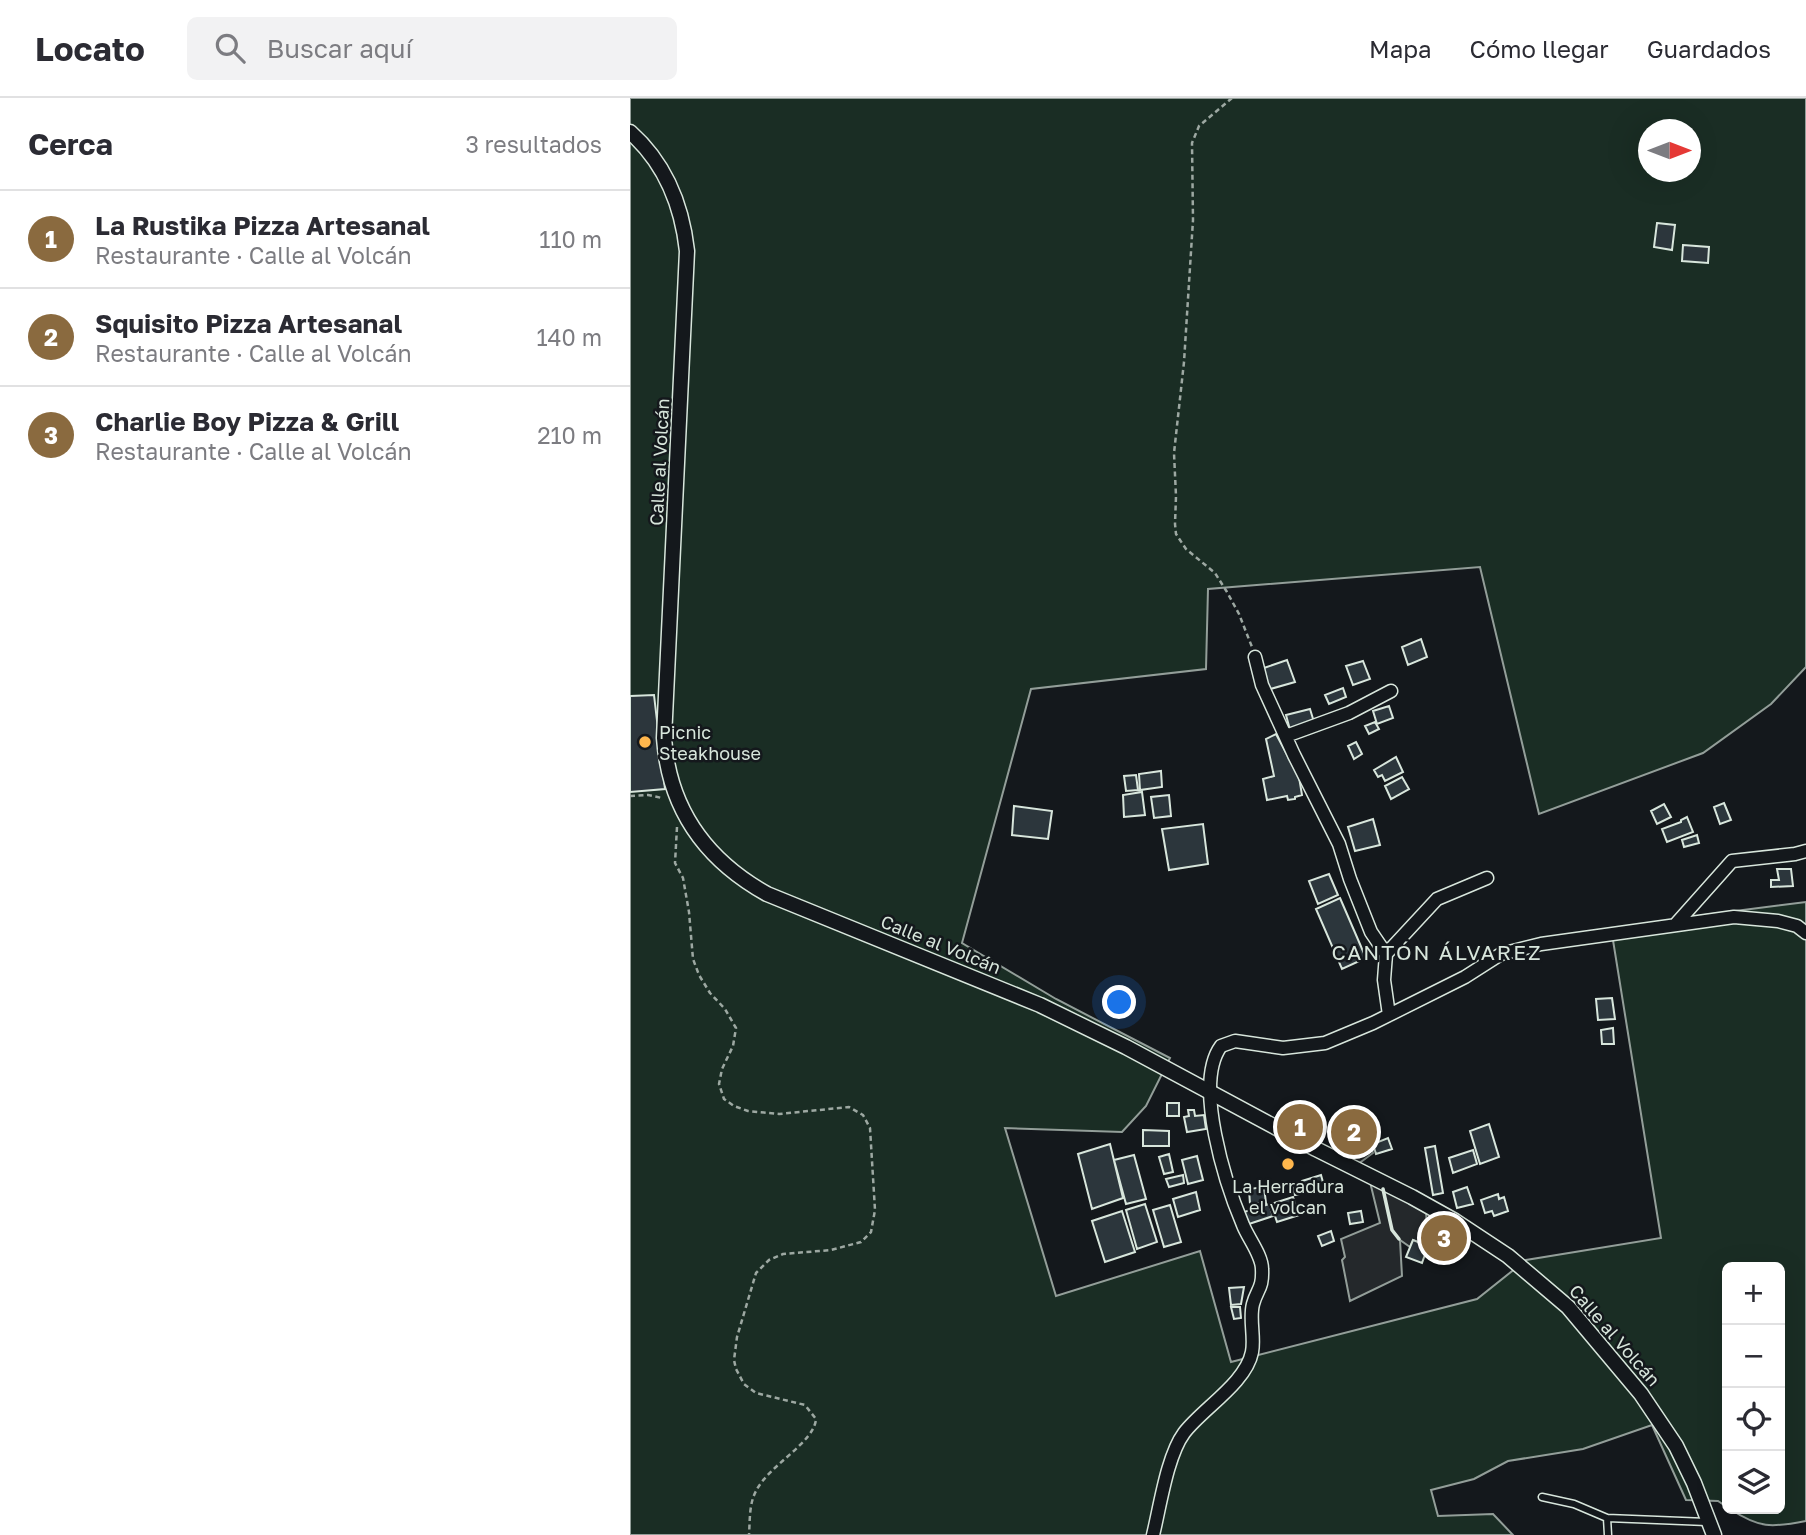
<!DOCTYPE html>
<html lang="es">
<meta charset="utf-8">
<style>
:root{--surface:#fff;--page:#f2f2f3;--text:#2b2b33;--muted:#7c7c81;--line:#e1e1e2;--accent:#8a6a3f}
body{margin:0;font-family:"Golos Text",sans-serif;background:var(--page);color:var(--text)}
.controls{position:absolute;right:21px;bottom:21px;display:grid;overflow:hidden;border-radius:10px;box-shadow:0 7px 28px #0002}
.controls button{width:63px;height:63px;display:grid;place-items:center;padding:0;border:0;border-bottom:2px solid var(--line);background:var(--surface);color:var(--text);font:35px sans-serif}
.compass{position:absolute;left:1008px;top:21px;width:63px;height:63px;border-radius:50%;background:var(--surface);box-shadow:0 7px 28px #0002;rotate:90deg}
.you{position:absolute;left:490px;top:905px;width:24px;height:24px;margin:-18px;border:5px solid #fff;border-radius:50%;background:#1a73e8;box-shadow:0 0 0 10px #1a73e833}
.badge{display:grid;place-items:center;width:46px;height:46px;border-radius:50%;background:var(--accent);color:#fff;font-size:23px;font-weight:700}
.pin{position:absolute;translate:-50% -50%;border:4px solid #fff;box-shadow:0 2px 7px #0006}
.list{margin:0;padding:0;list-style:none}
h2{display:flex;justify-content:space-between;align-items:center;height:91px;margin:0;padding:0 28px;font-size:30px}
h2 small{font-size:23px;font-weight:400;color:var(--muted)}
.list li{display:grid;grid-template-columns:46px 1fr auto;gap:21px;align-items:center;box-sizing:border-box;height:98px;padding:0 28px;border-top:2px solid var(--line)}
.list b{display:block;font-size:26px;white-space:nowrap}
.list p{margin:0;font-size:23px;white-space:nowrap;color:var(--muted)}
.list em{font-size:23px;font-style:normal;color:var(--muted)}
.icon{flex:none;width:38px;height:38px;fill:none;stroke:currentColor;stroke-width:2;stroke-linecap:round;stroke-linejoin:round}
.map{position:relative;flex:none;width:1176px;height:1437px;overflow:hidden}
header{display:flex;align-items:center;gap:42px;box-sizing:border-box;height:98px;padding:0 35px;background:var(--surface);border-bottom:2px solid var(--line)}
header strong{font-size:33px}
nav{display:flex;gap:38px;margin-inline-start:auto;font-size:24px}
.search{width:490px;height:63px;background:var(--page);display:flex;align-items:center;gap:18px;box-sizing:border-box;padding:0 24px;border-radius:10px;color:var(--muted);font-size:26px}
main{display:flex}
aside{flex:1;background:var(--surface)}
.map>svg:first-child{display:block}
.green{fill:#1a2d24;stroke:#939e99;stroke-width:2;fill-rule:evenodd}
.parking{fill:#24282b;stroke:#939e99;stroke-width:2}
.building{fill:#2c363c;stroke:#d8e6dc;stroke-width:2}
.lines{fill:none;stroke-linecap:round;stroke-linejoin:round}
.service-casing{stroke:#d8e6dc;stroke-width:9}
.minor-casing{stroke:#d8e6dc;stroke-width:15}
.tertiary-casing{stroke:#d8e6dc;stroke-width:17}
.path{stroke:#9da8a2;stroke-width:2.5;stroke-dasharray:5 3.5;stroke-linecap:butt}
.service{stroke:#14181c;stroke-width:6}
.minor{stroke:#14181c;stroke-width:12}
.tertiary{stroke:#14181c;stroke-width:14}
.wall{stroke:#d8e6dc;stroke-width:3.5}
.poi-dot{fill:#ffb74d;stroke:#14181c;stroke-width:2.5}
.labels{text-anchor:middle;dominant-baseline:central;stroke-width:5;stroke-linejoin:round;paint-order:stroke}
.street-label{font-size:18px;fill:#d8e6dc;stroke:#14181c}
.poi-label{font-size:18px;fill:#d8e6dc;stroke:#14181c;text-anchor:start}
.quarter-label{font-size:21px;letter-spacing:2px;fill:#d8e6dc;stroke:#14181c}
</style>
<header>
<strong>Locato</strong>
<div class="search"><svg class="icon" aria-label="search" viewBox="0 0 24 24"><circle cx="10" cy="10" r="6"/><path d="M15 15l6 6"/></svg>Buscar aquí</div>
<nav><a>Mapa</a><a>Cómo llegar</a><a>Guardados</a></nav>
</header>
<main>
<aside>
<h2>Cerca<small>3 resultados</small></h2>
<ul class="list">
<li><span class="badge">1</span><div><b>La Rustika Pizza Artesanal</b><p>Restaurante · Calle al Volcán</p></div><em>110 m</em></li>
<li><span class="badge">2</span><div><b>Squisito Pizza Artesanal</b><p>Restaurante · Calle al Volcán</p></div><em>140 m</em></li>
<li><span class="badge">3</span><div><b>Charlie Boy Pizza &amp; Grill</b><p>Restaurante · Calle al Volcán</p></div><em>210 m</em></li>
</ul>
</aside>
<div class="map">
<svg width="1176" height="1437" viewBox="0 0 1176 1437">
<rect width="100%" height="100%" fill="#14181c"/>
<path class="green" d="M0,0H1176V569L1141,606L1073,655L909,716L850,469L578,491L576,571L401,591L332,845L426,901L540,960L516,1008L492,1034L375,1030L426,1198L570,1153L601,1264L847,1201L896,1162L1031,1140L982,836L1074,817L1176,804V1423C1141,1430 1129,1430 1100,1411H1150V1169H1097V1409L1088,1403L1056,1402L1022,1327L953,1351L878,1363L844,1381L801,1392L808,1418L863,1416L883,1437H0ZM1018,32H1060V74H1018Z"/>
<path class="parking" d="M738,1040L743,1055L724,1069L706,1060L711,1055L722,1052L720,1049Z
M740,1084L796,1113L798,1148L783,1142L780,1149L770,1142L772,1178L720,1203L712,1162L715,1159L711,1141L750,1125Z"/>
<path class="building" d="M1027,125L1045,127L1042,152L1024,149Z
M1053,147L1079,149L1078,165L1052,163Z
M791,541L797,559L778,567L772,549Z
M657,562L665,584L637,592L631,571Z
M733,563L740,581L723,587L716,568Z
M713,590L716,599L699,606L695,597Z
M24,597L35,691L0,694V598Z
M759,608L763,620L747,626L743,613Z
M680,611L684,624L660,632L656,617Z
M745,624L749,631L739,636L735,628Z
M646,636L669,679L672,697L665,699V701L658,702L657,698L637,702L633,681L644,678L636,641Z
M726,644L732,656L724,661L718,648Z
M766,659L773,674L755,683L752,677L748,679L744,672Z
M531,673L532,689L510,692L509,676Z
M506,677L508,692L496,693L494,678Z
M772,679L779,691L761,701L755,688Z
M512,694L515,717L494,719L493,697Z
M539,697L541,718L524,720L521,699Z
M1094,705L1101,722L1090,726L1084,709Z
M1034,706L1041,719L1027,726L1021,713Z
M384,708L422,713L418,741L382,737Z
M1057,719L1063,734L1037,744L1032,731L1051,724V722Z
M743,721L750,747L725,753L718,729Z
M573,726L578,766L539,772L532,731Z
M1067,737L1069,745L1054,749L1052,742Z
M1147,771H1161L1163,788L1141,789V782H1149Z
M699,776L708,797L688,806L679,783Z
M710,800L736,860L712,871L686,811Z
M982,900L985,921L968,922L966,901Z
M983,930L984,946H972L971,932Z
M537,1005H549V1018H537Z
M558,1012H564L565,1018L574,1017L576,1031L557,1034L554,1019L559,1018Z
M728,1020L738,1040L720,1049L711,1029Z
M859,1026L869,1059L850,1066L840,1033Z
M513,1032L539,1033V1048H513Z
M758,1040L762,1051L746,1056L743,1046Z
M480,1046L493,1100L462,1111L448,1056Z
M805,1048L813,1095L803,1097L795,1050Z
M843,1052L847,1066L823,1075L819,1060Z
M539,1056L543,1074L534,1076L529,1059Z
M504,1057L516,1101L496,1106L484,1062Z
M567,1058L573,1082L558,1086L552,1062Z
M553,1077L554,1085L539,1089L536,1081Z
M691,1077L694,1088L675,1095L672,1083Z
M671,1085L674,1095L665,1097L662,1087Z
M634,1089L636,1105L620,1106L619,1091Z
M837,1089L843,1106L827,1110L823,1094Z
M566,1094L570,1112L548,1119L543,1101Z
M868,1096L869,1101L874,1099L878,1113L864,1118L862,1113L855,1115L851,1102Z
M663,1099L669,1117L647,1124L641,1106Z
M515,1106L527,1144L507,1151L496,1112Z
M639,1106L643,1118L619,1126L614,1114Z
M540,1107L551,1144L534,1149L523,1112Z
M492,1113L505,1154L475,1164L462,1123Z
M731,1113L733,1124L720,1126L718,1115Z
M701,1133L704,1143L692,1148L688,1138Z
M783,1142L798,1148L792,1165L776,1159Z
M614,1189L611,1206L601,1207L599,1190Z
M601,1209H610L611,1220L604,1221Z"/>
<g class="lines">
<g class="service-casing">
<path id="service" d="M912,1399L944,1406L977,1420L1077,1424
M977,1420L978,1437"/>
</g>
<g class="minor-casing">
<path id="minor" d="M625,559L632,587L664,657L709,746L720,781L741,834L756,856L754,882L759,917
M656,638L719,615L761,593
M1045,827L1102,763L1165,756L1176,753
M756,856L807,801L857,780
M523,1437C530,1409 537,1358 554,1335C572,1311 616,1285 622,1254C625,1239 619,1221 623,1206C627,1191 633,1191 632,1171C632,1157 618,1140 613,1127C596,1087 563,986 591,948L605,943L653,950L695,945L743,925L835,879L871,856L911,846L1104,819L1148,823L1167,828L1176,835"/>
</g>
<g class="tertiary-casing">
<path id="tertiary" d="M0,34C35,65 52,108 57,153L34,640C39,711 76,762 137,796L410,907L496,949L686,1051L782,1099L825,1123L878,1158L938,1209L1011,1296L1046,1348L1064,1385L1084,1437"/>
</g>
<path class="path" d="M602,0L569,28L562,45L563,122L554,264L544,355L546,398L545,426L546,436L556,451L585,475L597,494L609,516L622,549
M0,698L18,697L32,700
M47,729L45,765L53,780L59,814L63,861L69,877L80,895L95,911L106,930L103,948L92,971L89,986L94,1001L104,1008L118,1013L149,1016L219,1009L233,1017L240,1030L245,1112L241,1134L231,1144L201,1152L153,1156L139,1162L126,1175L107,1239L104,1262L106,1271L114,1286L126,1295L175,1307L186,1321C184,1345 139,1367 126,1393C119,1406 120,1422 119,1437"/>
<use href="#service" class="service"/>
<use href="#minor" class="minor"/>
<use href="#tertiary" class="tertiary"/>
<path class="wall" d="M753,1091L762,1132L769,1141"/>
</g>
<g class="poi-dot">
<circle cx="15" cy="644" r="7"/>
<circle cx="658" cy="1066" r="7"/>
</g>
<g class="labels">
<g class="street-label">
<text transform="translate(29 364) rotate(-87)">Calle al Volcán</text>
<text transform="translate(311 846) rotate(22)">Calle al Volcán</text>
<text transform="translate(985 1237) rotate(49)">Calle al Volcán</text>
</g>
<g class="poi-label">
<text x="29" y="634">Picnic<tspan x="29" dy="21">Steakhouse</tspan></text>
<text x="658" y="1088" text-anchor="middle">La Herradura<tspan x="658" dy="21">el volcan</tspan></text>
</g>
<g class="quarter-label">
<text x="807" y="854">CANTÓN ÁLVAREZ</text>
</g>
</g>
</svg>
<div class="controls">
<button>+</button>
<button>−</button>
<button><svg class="icon" aria-label="locate" viewBox="0 0 24 24"><circle cx="12" cy="12" r="6"/><path d="M12 2v4M12 18v4M2 12h4M18 12h4"/></svg></button>
<button><svg class="icon" aria-label="layers" viewBox="0 0 24 24"><path d="M12 4l9 5-9 5-9-5zM3 14l9 5 9-5"/></svg></button>
</div>
<svg class="compass" viewBox="-18 -18 36 36"><path d="M0-13l5 13h-10z" fill="#e53935"/><path d="M0 13l5-13h-10z" fill="#7c7c81"/></svg>
<div class="you"></div>
<div class="pin badge" style="left:670px;top:1029px">1</div>
<div class="pin badge" style="left:724px;top:1034px">2</div>
<div class="pin badge" style="left:814px;top:1140px">3</div>
</div>
</main>
